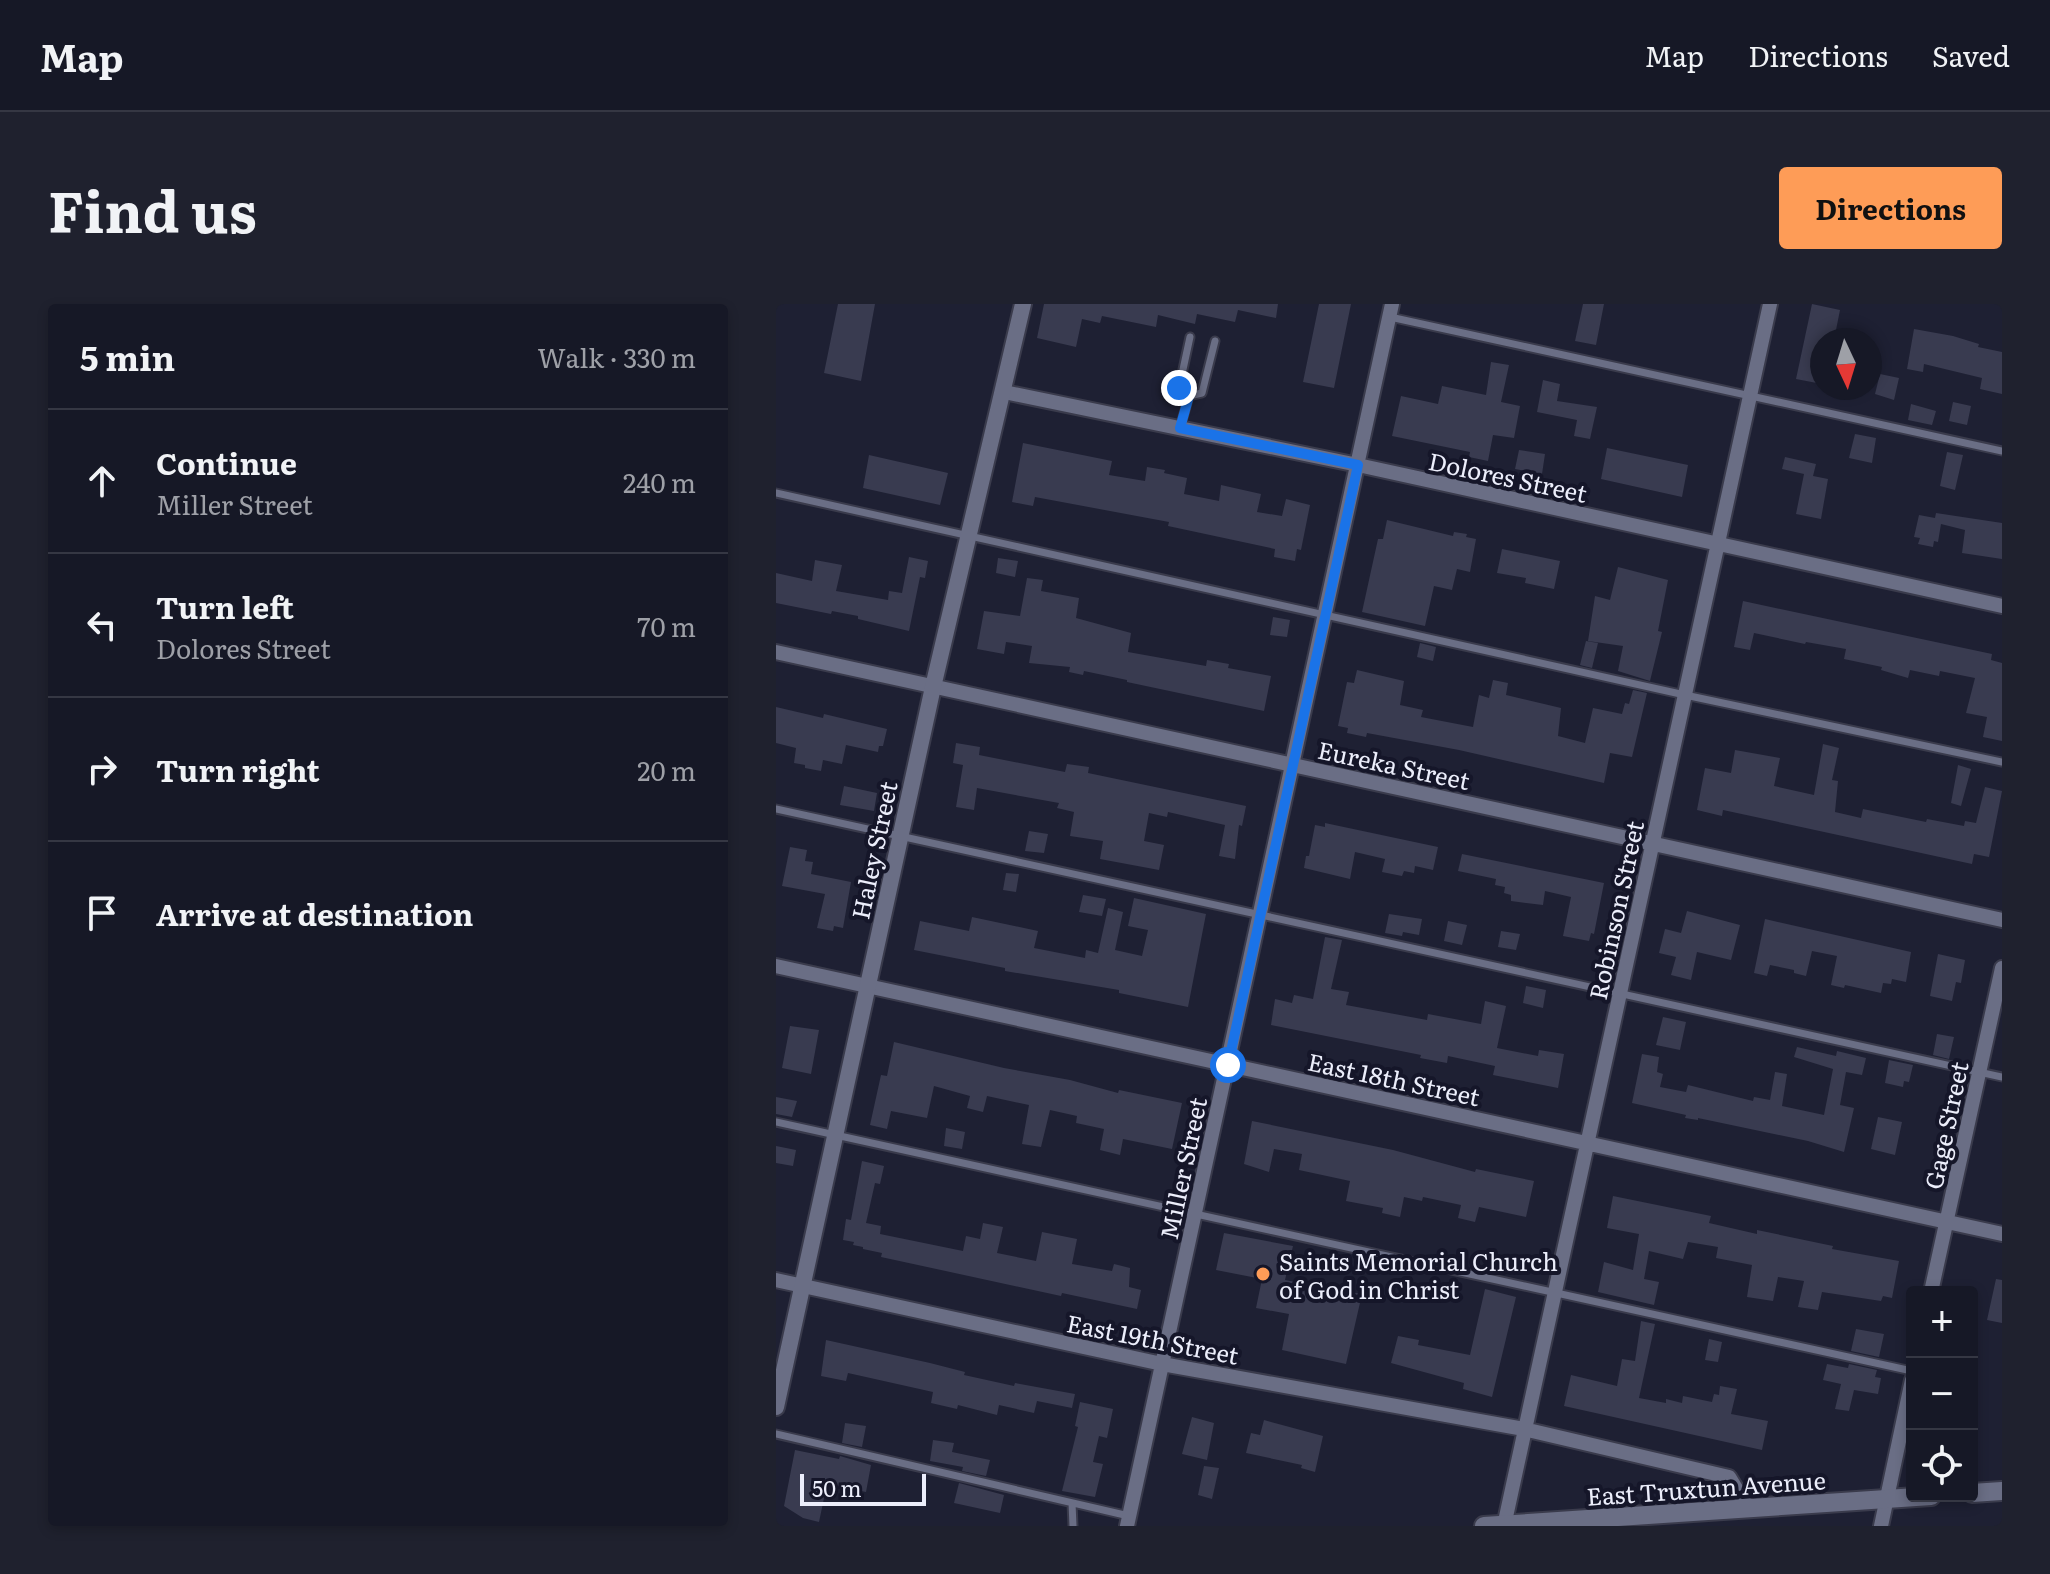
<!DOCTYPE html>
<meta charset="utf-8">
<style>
:root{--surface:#161826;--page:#1f212e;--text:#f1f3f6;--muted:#9ea0a7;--line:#353743;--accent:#fe9c57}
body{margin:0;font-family:Literata,serif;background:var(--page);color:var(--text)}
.controls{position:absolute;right:24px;bottom:24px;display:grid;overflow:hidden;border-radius:8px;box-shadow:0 4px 12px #0003}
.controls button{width:72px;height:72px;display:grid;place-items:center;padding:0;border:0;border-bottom:2px solid var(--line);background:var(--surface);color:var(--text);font:40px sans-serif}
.compass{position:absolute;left:1034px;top:24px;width:72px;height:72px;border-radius:50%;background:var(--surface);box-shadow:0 4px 12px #0003;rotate:176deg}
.scale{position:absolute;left:24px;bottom:20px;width:126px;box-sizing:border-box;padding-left:8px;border:4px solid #eceefb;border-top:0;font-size:22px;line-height:28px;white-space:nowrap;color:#eceefb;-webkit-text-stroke:6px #151629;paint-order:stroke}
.stop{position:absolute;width:24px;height:24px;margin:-18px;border:6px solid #1a73e8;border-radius:50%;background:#fff}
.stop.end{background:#1a73e8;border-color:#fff;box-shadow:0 2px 8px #0008}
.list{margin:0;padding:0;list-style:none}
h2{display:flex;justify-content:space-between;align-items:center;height:104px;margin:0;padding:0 32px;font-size:34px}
h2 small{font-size:26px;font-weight:400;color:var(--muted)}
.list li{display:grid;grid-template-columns:52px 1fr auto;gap:24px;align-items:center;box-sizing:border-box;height:144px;padding:0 32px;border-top:2px solid var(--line)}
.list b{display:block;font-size:30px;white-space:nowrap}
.list p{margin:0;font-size:26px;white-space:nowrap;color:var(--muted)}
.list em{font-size:26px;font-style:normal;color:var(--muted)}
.icon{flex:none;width:44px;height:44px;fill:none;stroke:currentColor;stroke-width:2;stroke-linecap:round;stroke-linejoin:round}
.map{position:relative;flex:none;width:1226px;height:1222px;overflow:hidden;border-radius:8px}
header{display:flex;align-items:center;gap:48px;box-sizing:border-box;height:112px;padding:0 40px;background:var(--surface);border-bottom:2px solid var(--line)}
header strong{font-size:38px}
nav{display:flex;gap:44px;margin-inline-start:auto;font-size:28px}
.intro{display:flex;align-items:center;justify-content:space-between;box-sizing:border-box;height:192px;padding:0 48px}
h1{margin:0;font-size:56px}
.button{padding:20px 36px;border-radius:8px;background:var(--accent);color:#111;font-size:28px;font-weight:700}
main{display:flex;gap:48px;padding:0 48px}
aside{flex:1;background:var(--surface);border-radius:8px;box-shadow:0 4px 12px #0003}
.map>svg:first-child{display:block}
.building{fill:#393b50}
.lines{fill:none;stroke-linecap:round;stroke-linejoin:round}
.service-casing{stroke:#3a3b4c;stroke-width:11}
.minor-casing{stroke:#3a3b4c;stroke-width:18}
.tertiary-casing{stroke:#3a3b4c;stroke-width:20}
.secondary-casing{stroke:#3a3b4c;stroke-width:22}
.service{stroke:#6a6e85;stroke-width:7}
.minor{stroke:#6a6e85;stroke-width:14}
.tertiary{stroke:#6a6e85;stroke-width:16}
.secondary{stroke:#6a6e85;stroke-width:18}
.route{stroke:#1a73e8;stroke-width:10}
.poi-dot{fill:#fe9c57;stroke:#151629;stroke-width:3}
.labels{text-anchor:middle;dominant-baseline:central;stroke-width:8;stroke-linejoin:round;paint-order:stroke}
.street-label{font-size:24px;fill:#eceefb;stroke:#151629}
.poi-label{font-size:24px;fill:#eceefb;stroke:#151629;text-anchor:start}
</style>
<header>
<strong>Map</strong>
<nav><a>Map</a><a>Directions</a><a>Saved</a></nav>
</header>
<div class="intro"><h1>Find us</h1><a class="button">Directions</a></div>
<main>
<aside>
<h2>5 min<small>Walk · 330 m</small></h2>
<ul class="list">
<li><svg class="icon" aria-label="ahead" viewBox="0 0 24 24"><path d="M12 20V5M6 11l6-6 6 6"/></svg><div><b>Continue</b><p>Miller Street</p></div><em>240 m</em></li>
<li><svg class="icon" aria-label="left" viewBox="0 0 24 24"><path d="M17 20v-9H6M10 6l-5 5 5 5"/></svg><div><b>Turn left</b><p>Dolores Street</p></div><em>70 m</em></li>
<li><svg class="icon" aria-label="right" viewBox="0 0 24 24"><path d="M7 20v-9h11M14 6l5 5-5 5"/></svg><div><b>Turn right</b></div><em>20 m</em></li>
<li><svg class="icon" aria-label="arrive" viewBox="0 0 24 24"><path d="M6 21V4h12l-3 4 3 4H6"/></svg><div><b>Arrive at destination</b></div></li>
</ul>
</aside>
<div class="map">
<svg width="1226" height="1222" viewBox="0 0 1226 1222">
<rect width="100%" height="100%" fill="#1e2033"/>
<path class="building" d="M62,0H99L85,77L48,69Z
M268,0H502L500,14L462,6L459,18L421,10L419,20L382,11L380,23L326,12L324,19L306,15L300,43L261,34Z
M543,0H575L558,84L527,78Z
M807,0H828L820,41L799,37Z
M1036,0L1064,6L1058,36H1046V80L1020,75Z
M1138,25L1177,32L1203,40L1202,43L1226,48V90L1204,85L1206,74L1148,60L1147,68L1131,65Z
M715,58L733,61L725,98L744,102L738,134L717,131L712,157L693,153L694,148L616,132L625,92L662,100L666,82L710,91Z
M1104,70L1123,74L1118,96L1099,90Z
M767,76L784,80L781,97L821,103L814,135L798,132L801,116L761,108Z
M1177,98L1195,102L1191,121L1173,117Z
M1135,100L1160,107L1156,121L1132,116Z
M1079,130L1100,134L1096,159L1073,154Z
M247,139L336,157L333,171L369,177L371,163L389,166L388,169L411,174L408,190L443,197L445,181L485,190L481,208L506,212L510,195L534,201L525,246L521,245L519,257L498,253L499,245L392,222L393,218L259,193L257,202L236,198Z
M831,144L912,161L906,193L825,175Z
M743,146L769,150L766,170L739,165Z
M1171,148L1187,151L1179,186L1164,182Z
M93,151L172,169L164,201L87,184Z
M1009,153L1040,160L1037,172L1052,175L1045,215L1020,210L1028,170L1006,165Z
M1160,209L1226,219V255L1186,249L1189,226L1165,220L1162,238L1158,237L1157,243L1142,240L1144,234L1138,233L1143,211L1159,214Z
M611,216L677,232L678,228L691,230L690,233L700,235L694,268L681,265L676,286L658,282L649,322L586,308L602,235H607Z
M726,245L784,257L778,285L749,279L750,274L721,269Z
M133,253L152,257L149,274L144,273L133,327L82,315V312L56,307L55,310L0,299V269L36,277L39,256L66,261L60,287L112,296L113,287L126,289Z
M222,254L242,257L239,273L220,269Z
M842,263L892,276L882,327L886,328L874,377L842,367L847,342L812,337L819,292L834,296Z
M251,274L267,276L265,287L303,294L300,314L355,329L352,348L430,362L431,356L453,360L452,364L495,372L488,407L351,378V376L308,367L307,371L293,368L294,363L253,359L256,342L230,338L228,350L201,345L208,307L244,312Z
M967,297L1216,350L1215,356L1226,359V437L1207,433L1211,413L1190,409L1199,374L1164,367L1163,372L1134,366L1132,374L1105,366L1106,363L1068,355L1070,345L1030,338L1029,340L978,329L974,346L958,343Z
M497,313L514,316L511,333L494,331Z
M810,337L822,339L816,364L804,361Z
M644,339L660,343L657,357L641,353Z
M581,366L628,377L624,401L647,406L645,413L697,423L703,391L713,394L717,376L732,379L730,391L785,404L782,432L809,439L817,404L846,410L849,399L853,400L857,386L871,389L856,453L834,449L828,479L683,446L591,429L590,433L571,429L572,424L562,422L571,378L578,379Z
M0,403L47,414L48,410L111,425L107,442H103L102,448L70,441L66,460L47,456L45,467L29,464V461L18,459L20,444L0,439Z
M180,439L204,443L203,451L289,468L291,460L313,463L312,469L470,502L466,522L463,521L459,555L443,552L449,521L392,508L391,513L373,509L368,537L388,541L383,566L324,555L327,537L294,532L298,508L281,504L283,499L201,484L198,506L180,503L187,461L177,459Z
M1047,440L1063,444L1056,476L1062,477L1059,508L1085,514L1087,505L1150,518L1151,515L1188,522L1189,517L1200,519L1209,483L1226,487L1213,553L1198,550L1196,560L947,506L946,512L921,506L929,464L955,469L959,446L1004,454L998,482L1038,491Z
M1182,461L1195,465L1185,502L1175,499Z
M68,482L101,489L98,507L64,501Z
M549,519L662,543L657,566L639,562L638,569L628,567L626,572L606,568L609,555L579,548L574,575L528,564L530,552H533L539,521L549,523Z
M253,527L272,530L268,549L249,547Z
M14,543L31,546L29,557L37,558L35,570L75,578L67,624L58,622L57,627L41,624L49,590L6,582Z
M686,550L828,579L818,630L815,629L813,637L787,632L795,593L769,587L767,601L735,597V591L728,589L729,583L719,581L720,575L682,567Z
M230,569L243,570L240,588L227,586Z
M307,591L330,595L326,612L303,608Z
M358,594L430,610L412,703L343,689V686L229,667V664L138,646L144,617L193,627L196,613L262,627L258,644L309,654L310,646L322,649L332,604L347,608L339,646L366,652L372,626L352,622Z
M911,607L964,621L955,656L921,648L915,676L895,671L900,653L883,649L889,625L905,629Z
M613,610L646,615L643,631L627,628L626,632L609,629Z
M989,615L1135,648L1130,678L1116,675L1115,680L1107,679L1105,689L1069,681L1068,684L1055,681L1061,652L1036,647L1030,672L1018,669V666L994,661L991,672L978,669Z
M672,617L691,621L686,641L668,637Z
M725,627L744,630L740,646L722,643Z
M549,633L566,636L555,685L573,688L570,701L651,716L652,710L705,720L709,697L730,702L721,744L762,752L763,746L788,750L782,784L717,771L719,762L672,752L671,759L644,754L645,751L495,721L499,695L516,699L518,691L537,695Z
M1162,650L1189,656L1185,679L1180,678L1176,697L1154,692Z
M750,682L770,686L767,704L747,699Z
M887,713L910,718L904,746L880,741Z
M14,722L43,726L35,770L6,764Z
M1161,730L1178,733L1173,755L1157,751Z
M118,738L228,764L294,776L342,789L343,786L406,799L396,845L347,835L344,851L324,846L328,825L300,819L301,812L274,806L265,843L246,840L253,801L211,792L207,808L191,804L194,792L158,782L151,814L115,807L111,825L94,821L105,771L111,772Z
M1021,743L1060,752L1061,747L1090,754L1086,771L1070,768L1064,801L1078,804L1068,848L1032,837L922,814V816L909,814L910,811L856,799L866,750L883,753L881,768L887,770L884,783L910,788L912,781L977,797L978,793L994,796L999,768L1011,770L1006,802L1048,811L1057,765L1018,753Z
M1113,756L1137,761L1133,778L1128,777L1127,783L1109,779Z
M0,793L21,797L16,813L0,810Z
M1102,813L1126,818L1119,851L1095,845Z
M476,817L617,846L699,868L700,865L758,877L750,913L703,903L699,918L682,914L685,901L647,893L646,897L628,893L624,913L606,909L607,904L570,897L574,877L523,866L526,850L498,845L493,868L468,860Z
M170,824L189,828L186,845L168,842Z
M0,842L20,846L17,862L0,859Z
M86,857L108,862L104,880L99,879L90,919L105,922L104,930L187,947L190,932L204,935L207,919L227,923L221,949L260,957L266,928L301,935L296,960L336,967L338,960L354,964L353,983L365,986L361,1005L286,989L285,992L105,953L106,949L87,945V943L77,941L78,938L67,936L70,915L75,916Z
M837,892L935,912L933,919L981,930V926L1057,942L1056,945L1123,957L1116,994L1107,992L1105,997L1046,988L1042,1006L1022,1003L1028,977L1002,973L997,997L971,993L976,961L940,954L942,943L912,938L907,955L873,947L868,975L883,978L878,1001L822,988L828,958L857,966L863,930L831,924Z
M448,929L517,942L509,976L586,990L570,1060L506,1046L513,1010L480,1004L486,975L440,966Z
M1220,975L1226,976V1019L1211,1016Z
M709,985L740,993L716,1093L687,1085L688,1079L615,1059L622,1032L643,1036L642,1041L694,1051Z
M865,1017L879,1020L863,1094L890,1099V1095L906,1099L907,1092L936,1098L938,1090L943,1091L944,1082L961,1085L955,1110L992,1117L986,1146L788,1102L795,1071L841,1082L846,1055L859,1057Z
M1080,1025L1108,1030L1103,1053L1075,1047Z
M933,1035L946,1038L942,1058L929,1056Z
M50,1036L154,1059L189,1068L188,1071L238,1082L239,1079L299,1090L296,1104L261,1097L258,1109L223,1101L221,1111L182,1101L181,1105L155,1099L157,1088L72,1069L70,1077L45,1072Z
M1051,1060L1072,1064L1073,1060L1101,1066L1099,1073L1105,1074L1102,1090L1078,1086L1073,1107L1059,1105L1065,1080L1047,1076Z
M304,1098L337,1105L331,1134L323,1132L317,1158L327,1160L319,1193L286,1187L302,1123L299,1122Z
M416,1113L438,1119L431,1156L406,1150Z
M488,1116L547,1132L539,1168L525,1164L526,1161L470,1149L475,1129L484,1131Z
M69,1119L90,1122L86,1143L66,1139Z
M157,1136L178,1139L176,1148L214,1156L210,1172L186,1167L187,1163L154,1157Z
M19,1146L63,1155L64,1152L95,1161L90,1188L51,1180L43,1218L27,1214L8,1202Z
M428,1162L443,1164L436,1195L422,1191Z
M183,1179L228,1191L224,1209L178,1199Z"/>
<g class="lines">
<g class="service-casing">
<path id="service" d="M614,13L1226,147
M413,92L403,84L414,33
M404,124L413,92L426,89L439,37
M0,189L909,391L1226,458
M0,505L1226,773
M0,818L1136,1067
M0,1130L353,1212
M296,1199L297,1222"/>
</g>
<g class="minor-casing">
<path id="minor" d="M228,88L582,161L1226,302
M0,348L1226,616
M0,662L1226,930
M0,976L386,1060L748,1125L953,1173L972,1204
M1155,988L1226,664
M351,1222L616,0
M728,1222L994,0
M1105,1222L1136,1076"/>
</g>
<g class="tertiary-casing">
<path id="tertiary" d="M0,1103L157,383L247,0"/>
</g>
<g class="secondary-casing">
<path id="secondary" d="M1196,1189L1226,1187
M708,1222L1155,1192"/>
</g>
<use href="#service" class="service"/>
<use href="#minor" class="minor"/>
<use href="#tertiary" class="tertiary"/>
<use href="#secondary" class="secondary"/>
</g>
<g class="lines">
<path class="route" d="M403,84L413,92L404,124L582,161L452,761"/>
</g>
<circle class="poi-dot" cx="487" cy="970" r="8"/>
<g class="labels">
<g class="street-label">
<text transform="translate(732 172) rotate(12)">Dolores Street</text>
<text transform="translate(618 460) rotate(12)">Eureka Street</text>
<text transform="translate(97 546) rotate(-78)">Haley Street</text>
<text transform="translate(839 606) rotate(-78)">Robinson Street</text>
<text transform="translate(618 774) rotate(12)">East 18th Street</text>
<text transform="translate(1169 821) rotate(-78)">Gage Street</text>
<text transform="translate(406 864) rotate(-78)">Miller Street</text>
<text transform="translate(377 1034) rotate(11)">East 19th Street</text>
<text transform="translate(930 1183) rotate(-4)">East Truxtun Avenue</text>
</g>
<g class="poi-label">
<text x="503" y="956">Saints Memorial Church<tspan x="503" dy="28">of God in Christ</tspan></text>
</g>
</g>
</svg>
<div class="controls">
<button>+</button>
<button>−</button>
<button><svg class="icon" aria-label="locate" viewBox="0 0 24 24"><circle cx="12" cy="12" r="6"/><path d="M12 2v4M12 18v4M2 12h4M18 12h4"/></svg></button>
</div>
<svg class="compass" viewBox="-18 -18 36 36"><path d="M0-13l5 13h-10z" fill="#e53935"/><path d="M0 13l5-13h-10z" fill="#9ea0a7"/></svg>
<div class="scale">50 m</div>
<div class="stop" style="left:452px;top:761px"></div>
<div class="stop end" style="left:403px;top:84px"></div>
</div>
</main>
